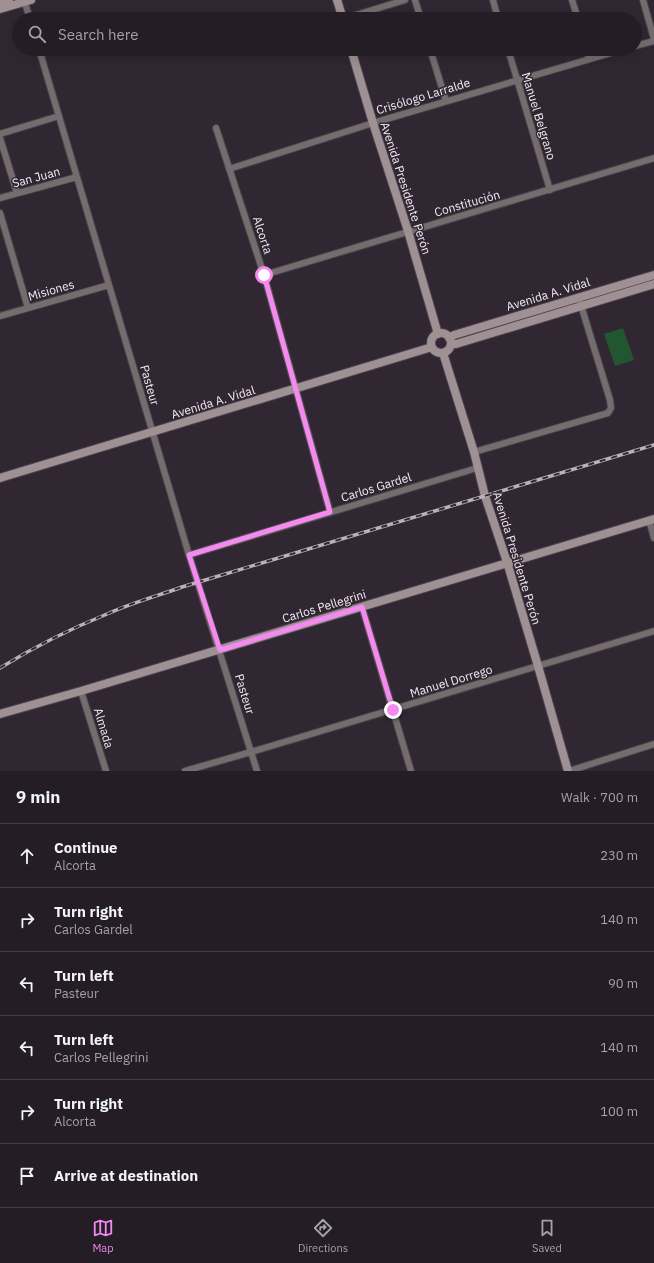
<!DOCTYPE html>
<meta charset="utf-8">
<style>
:root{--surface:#251d26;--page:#2d262e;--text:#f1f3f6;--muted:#a3a2a7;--line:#423b43;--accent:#f489f0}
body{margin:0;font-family:"IBM Plex Sans",sans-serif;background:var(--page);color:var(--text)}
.stop{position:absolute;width:12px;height:12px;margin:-9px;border:3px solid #f489f0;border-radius:50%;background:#fff}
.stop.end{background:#f489f0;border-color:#fff;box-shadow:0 1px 4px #0008}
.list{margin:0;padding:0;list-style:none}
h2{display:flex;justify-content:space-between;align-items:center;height:52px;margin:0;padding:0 16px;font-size:17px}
h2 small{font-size:13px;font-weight:400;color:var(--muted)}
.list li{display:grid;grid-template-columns:26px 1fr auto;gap:12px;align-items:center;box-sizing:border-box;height:64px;padding:0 16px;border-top:1px solid var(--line)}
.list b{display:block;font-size:15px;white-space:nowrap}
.list p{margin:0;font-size:13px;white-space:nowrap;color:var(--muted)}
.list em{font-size:13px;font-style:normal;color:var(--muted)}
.icon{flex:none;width:22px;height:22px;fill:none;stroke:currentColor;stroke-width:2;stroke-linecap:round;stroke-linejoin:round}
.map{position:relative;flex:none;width:654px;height:771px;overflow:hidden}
.search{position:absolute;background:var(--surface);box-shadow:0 4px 16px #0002;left:12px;right:12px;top:12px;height:44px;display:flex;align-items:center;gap:10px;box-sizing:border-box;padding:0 14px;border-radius:22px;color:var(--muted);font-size:15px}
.sheet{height:436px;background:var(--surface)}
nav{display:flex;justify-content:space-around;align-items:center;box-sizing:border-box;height:56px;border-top:1px solid var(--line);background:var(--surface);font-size:11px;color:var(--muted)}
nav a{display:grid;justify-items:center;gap:2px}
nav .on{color:var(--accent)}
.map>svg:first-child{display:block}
.green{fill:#205731}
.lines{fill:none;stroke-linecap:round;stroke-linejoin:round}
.street-casing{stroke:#4c424d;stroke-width:8}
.secondary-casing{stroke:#4c424d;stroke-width:10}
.street{stroke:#756c6d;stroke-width:6}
.secondary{stroke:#9f9193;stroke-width:8}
.rail-casing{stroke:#bab2bb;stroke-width:3.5}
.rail{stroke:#312732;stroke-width:2;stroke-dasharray:6;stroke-linecap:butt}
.route{stroke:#f489f0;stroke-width:5}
.labels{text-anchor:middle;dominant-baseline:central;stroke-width:3;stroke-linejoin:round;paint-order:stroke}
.street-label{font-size:12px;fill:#f2eaf2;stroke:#312732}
</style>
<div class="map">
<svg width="654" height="771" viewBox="0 0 654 771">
<rect width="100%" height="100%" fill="#312732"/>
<path class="green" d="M573,303V306L453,342L452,339Z
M623,328L634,360L615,366L604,334Z"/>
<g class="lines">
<g class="street-casing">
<path id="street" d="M24,0L30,19
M415,0L421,19
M493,0L498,19
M572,0L578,19
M643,0L654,39
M343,19L405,0
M635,46L654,41
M39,49L189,555L257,771
M430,49L446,101
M508,49L550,190
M587,49L589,59
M216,128L264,275L330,512
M0,134L59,116
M0,138L17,193
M229,169L373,123L624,49
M0,198L77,177
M0,213L28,308
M264,275L654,158
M0,316L109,285
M474,452L608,413L611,408L610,400L580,302
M649,520L654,538
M189,555L477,468
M362,607L411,771
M81,691L106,771
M185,771L251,752L654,631
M569,771L654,744"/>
</g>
<g class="secondary-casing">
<path id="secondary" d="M337,0L343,19
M0,3L9,0
M0,9L31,0
M351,49L373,123L408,231L438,334
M431 343a10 10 0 1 1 20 0a10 10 0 1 1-20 0Z
M449,338L454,335L654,275
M451,344H456L654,284
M443,353L474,452L485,496L507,562L538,666L568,771
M0,478L432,347
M0,714L81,691L654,519"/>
</g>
<use href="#street" class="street"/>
<use href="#secondary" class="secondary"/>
<g class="rail-casing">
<path id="rail" d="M0,668C34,647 70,629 107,614C131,603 157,596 182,587L654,445"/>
</g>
<use href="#rail" class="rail"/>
</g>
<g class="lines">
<path class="route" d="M264,275L330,512L189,555L220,650L362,607L393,710"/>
</g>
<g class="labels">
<g class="street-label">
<text transform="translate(423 96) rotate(-17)">Crisólogo Larralde</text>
<text transform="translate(539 116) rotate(73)">Manuel Belgrano</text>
<text transform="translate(36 177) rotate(-15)">San Juan</text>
<text transform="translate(406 188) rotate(72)">Avenida Presidente Perón</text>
<text transform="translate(467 203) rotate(-16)">Constitución</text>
<text transform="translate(263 235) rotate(72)">Alcorta</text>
<text transform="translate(51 290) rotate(-16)">Misiones</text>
<text transform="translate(548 294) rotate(-17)">Avenida A. Vidal</text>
<text transform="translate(150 385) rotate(74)">Pasteur</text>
<text transform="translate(213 402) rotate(-17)">Avenida A. Vidal</text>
<text transform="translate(376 487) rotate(-17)">Carlos Gardel</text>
<text transform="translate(517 558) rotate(73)">Avenida Presidente Perón</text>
<text transform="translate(324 606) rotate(-17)">Carlos Pellegrini</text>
<text transform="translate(451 681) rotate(-17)">Manuel Dorrego</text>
<text transform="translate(245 694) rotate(73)">Pasteur</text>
<text transform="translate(104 728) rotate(73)">Almada</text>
</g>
</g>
</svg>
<div class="stop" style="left:264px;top:275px"></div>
<div class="stop end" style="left:393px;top:710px"></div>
<div class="search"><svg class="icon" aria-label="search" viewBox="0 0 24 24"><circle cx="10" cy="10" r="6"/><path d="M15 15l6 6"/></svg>Search here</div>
</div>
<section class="sheet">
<h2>9 min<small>Walk · 700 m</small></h2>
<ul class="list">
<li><svg class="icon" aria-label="ahead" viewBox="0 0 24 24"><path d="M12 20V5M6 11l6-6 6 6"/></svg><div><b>Continue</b><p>Alcorta</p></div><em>230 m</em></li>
<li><svg class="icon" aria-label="right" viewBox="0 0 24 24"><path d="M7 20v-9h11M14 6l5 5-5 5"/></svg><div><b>Turn right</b><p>Carlos Gardel</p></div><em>140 m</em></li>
<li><svg class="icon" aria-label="left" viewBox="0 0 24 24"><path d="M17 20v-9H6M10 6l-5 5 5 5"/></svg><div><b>Turn left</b><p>Pasteur</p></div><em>90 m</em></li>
<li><svg class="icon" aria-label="left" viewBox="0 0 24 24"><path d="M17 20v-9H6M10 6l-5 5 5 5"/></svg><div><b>Turn left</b><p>Carlos Pellegrini</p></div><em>140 m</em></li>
<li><svg class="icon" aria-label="right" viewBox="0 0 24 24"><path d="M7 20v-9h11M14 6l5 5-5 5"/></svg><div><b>Turn right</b><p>Alcorta</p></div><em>100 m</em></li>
<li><svg class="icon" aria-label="arrive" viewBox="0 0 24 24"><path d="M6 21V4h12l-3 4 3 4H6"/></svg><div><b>Arrive at destination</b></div></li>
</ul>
</section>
<nav>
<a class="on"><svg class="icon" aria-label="map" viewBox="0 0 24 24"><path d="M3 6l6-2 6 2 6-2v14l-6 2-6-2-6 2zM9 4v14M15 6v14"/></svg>Map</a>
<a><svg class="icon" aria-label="directions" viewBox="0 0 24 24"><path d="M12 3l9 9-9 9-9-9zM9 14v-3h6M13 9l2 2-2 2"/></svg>Directions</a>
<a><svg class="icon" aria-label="saved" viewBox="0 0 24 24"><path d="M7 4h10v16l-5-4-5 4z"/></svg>Saved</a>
</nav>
